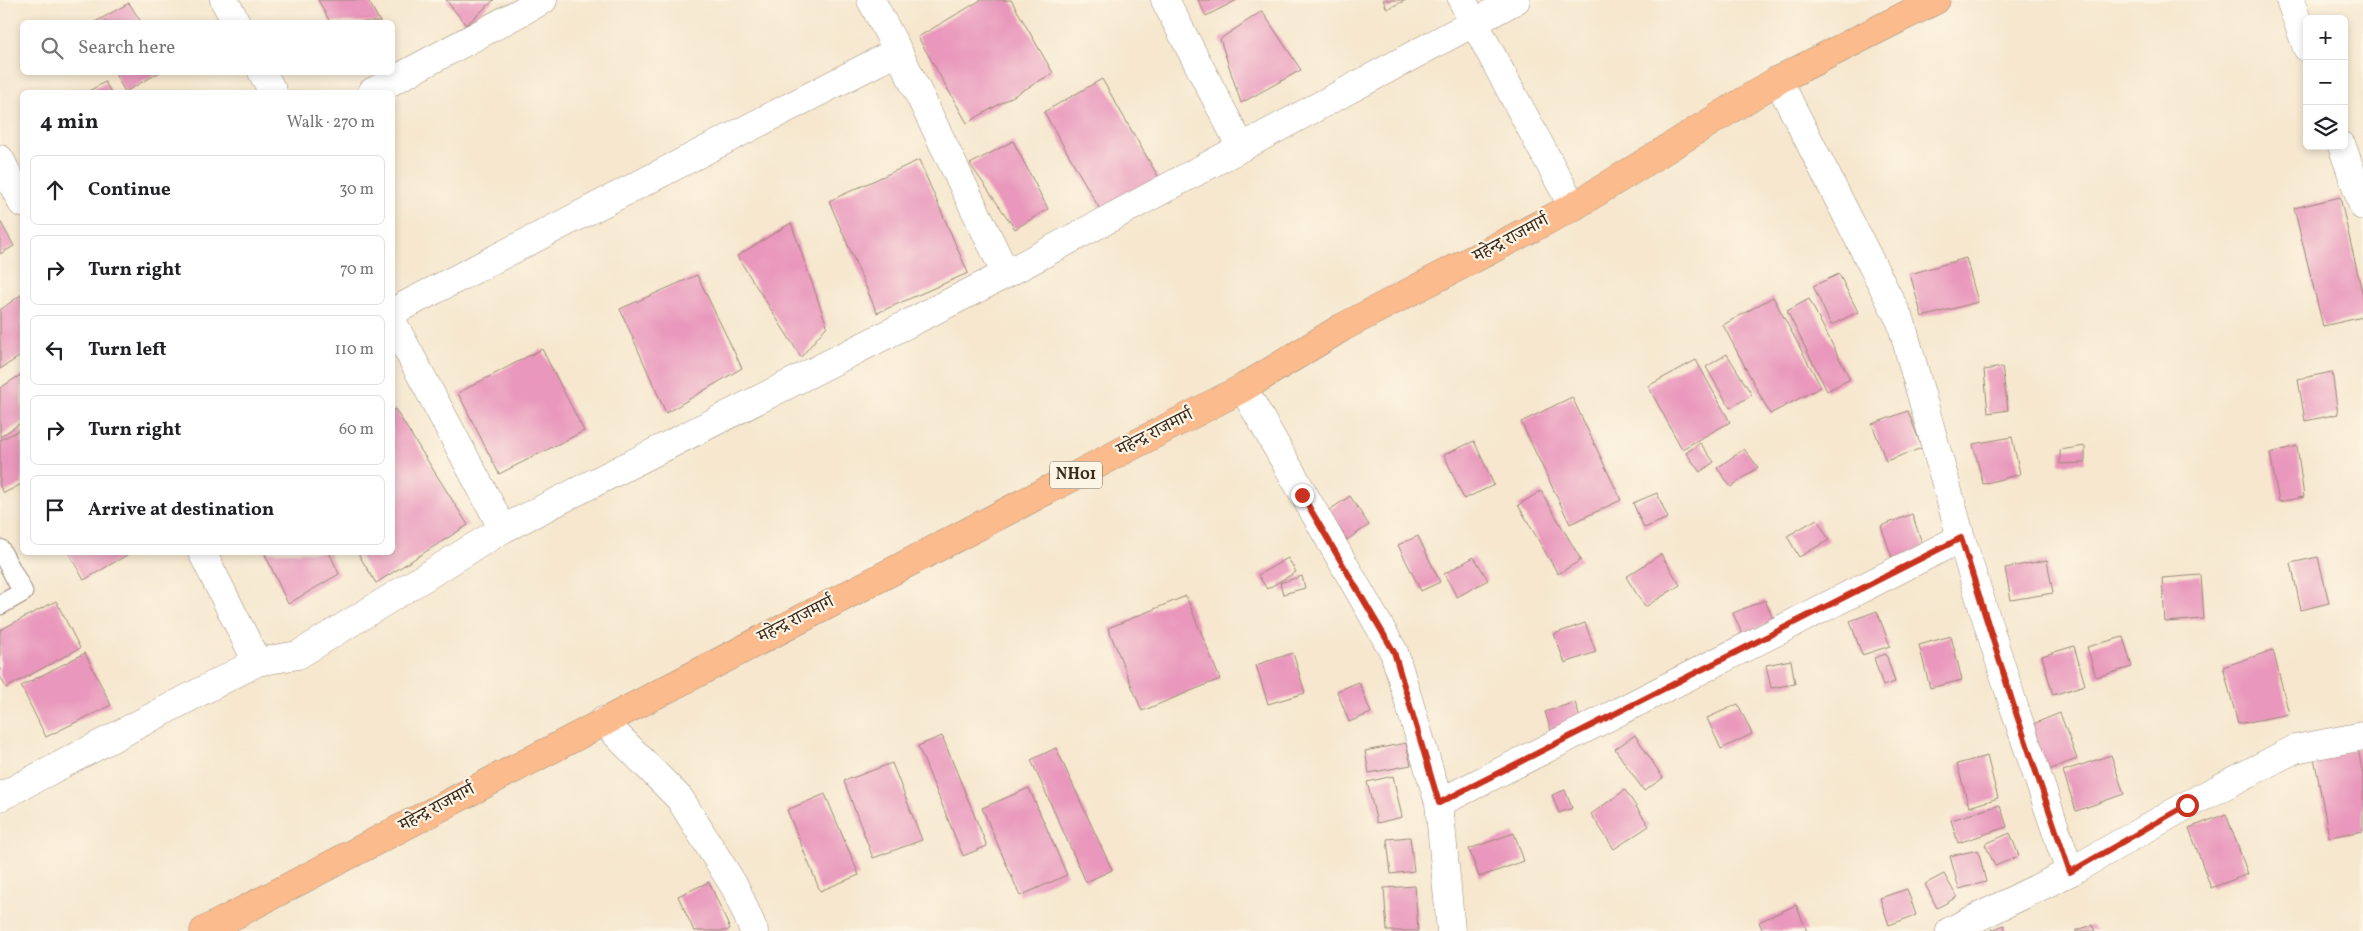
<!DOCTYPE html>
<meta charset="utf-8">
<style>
:root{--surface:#fff;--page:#f6f6f6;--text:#202124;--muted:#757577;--line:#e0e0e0}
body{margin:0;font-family:Vollkorn,"Noto Serif Devanagari",serif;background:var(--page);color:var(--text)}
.controls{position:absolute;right:15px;top:15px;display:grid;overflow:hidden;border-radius:8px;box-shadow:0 2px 8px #0003}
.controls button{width:45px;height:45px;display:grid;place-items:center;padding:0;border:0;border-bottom:1px solid var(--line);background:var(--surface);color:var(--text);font:25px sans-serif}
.stop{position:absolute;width:15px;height:15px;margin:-11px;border:4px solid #c8321e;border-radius:50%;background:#fff}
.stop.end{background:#c8321e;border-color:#fff;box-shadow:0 1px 5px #0008}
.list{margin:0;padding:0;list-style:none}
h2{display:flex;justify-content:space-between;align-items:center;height:65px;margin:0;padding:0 20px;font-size:21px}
h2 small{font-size:16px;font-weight:400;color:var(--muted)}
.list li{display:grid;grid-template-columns:32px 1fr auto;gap:15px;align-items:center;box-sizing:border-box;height:70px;margin:0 10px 10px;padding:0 10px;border:1px solid var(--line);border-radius:8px}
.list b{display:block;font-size:19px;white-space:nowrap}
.list em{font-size:16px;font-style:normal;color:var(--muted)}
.icon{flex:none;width:28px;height:28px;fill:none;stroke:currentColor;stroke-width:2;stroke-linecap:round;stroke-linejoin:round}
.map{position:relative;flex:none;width:2363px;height:931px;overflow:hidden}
.search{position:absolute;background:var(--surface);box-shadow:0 2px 8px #0003;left:20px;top:20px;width:375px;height:55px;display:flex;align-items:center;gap:12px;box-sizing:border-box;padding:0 18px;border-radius:8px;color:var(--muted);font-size:19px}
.panel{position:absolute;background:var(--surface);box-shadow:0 2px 8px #0003;left:20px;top:90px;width:375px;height:465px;border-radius:8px}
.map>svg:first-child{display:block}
.building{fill:#e997bc}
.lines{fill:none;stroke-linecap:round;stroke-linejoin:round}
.lane-casing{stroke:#988876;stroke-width:21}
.street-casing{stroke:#988876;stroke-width:29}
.highway-casing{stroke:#988876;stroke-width:29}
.lane{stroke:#fff;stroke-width:19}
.street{stroke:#fff;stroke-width:28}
.highway{stroke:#fbbb8d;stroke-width:28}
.route{stroke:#c8321e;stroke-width:6}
.labels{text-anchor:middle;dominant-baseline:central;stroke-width:4.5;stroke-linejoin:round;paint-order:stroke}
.shield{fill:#fcf5e5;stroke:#75675a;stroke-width:1}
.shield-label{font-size:16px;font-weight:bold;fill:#3b2a1e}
.street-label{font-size:18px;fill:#3b2a1e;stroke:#fcf5e5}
</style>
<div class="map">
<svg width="2363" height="931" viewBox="0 0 2363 931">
<rect width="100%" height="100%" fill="#fcf5e5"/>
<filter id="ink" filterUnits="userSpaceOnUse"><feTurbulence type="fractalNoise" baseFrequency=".02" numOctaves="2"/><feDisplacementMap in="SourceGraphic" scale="10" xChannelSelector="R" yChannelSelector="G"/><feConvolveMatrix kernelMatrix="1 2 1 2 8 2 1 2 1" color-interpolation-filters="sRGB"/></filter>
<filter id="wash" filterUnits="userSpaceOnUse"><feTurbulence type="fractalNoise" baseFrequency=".0096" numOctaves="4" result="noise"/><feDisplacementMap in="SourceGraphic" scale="20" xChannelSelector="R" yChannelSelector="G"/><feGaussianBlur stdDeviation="1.12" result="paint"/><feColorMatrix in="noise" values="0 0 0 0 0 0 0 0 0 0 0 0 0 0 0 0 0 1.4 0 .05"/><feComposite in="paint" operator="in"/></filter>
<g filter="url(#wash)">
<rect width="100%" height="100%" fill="#f6e7ce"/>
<g id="blocks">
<path class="building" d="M318,0H368L380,22H330Z
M446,0H494L466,25Z
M981,0H1011L1053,73L967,123L918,37Z
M1198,0H1237L1206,16Z
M1383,0H1406L1387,9Z
M129,3L141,22H95Z
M1262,11L1301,70L1241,103L1220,39Z
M114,72H160L125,92Z
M1102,79L1160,180L1102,213L1044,112Z
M105,82L111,92H87Z
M1013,141L1048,209L1015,229L970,164Z
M919,160L968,273L877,313L829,201Z
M2340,197L2363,296V317L2323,326L2294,208Z
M0,221L14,246L0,254Z
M791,223L827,326L801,357L737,256Z
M1966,258L1978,302L1922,317L1910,274Z
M1839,274L1858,312L1831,325L1813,286Z
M697,275L742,368L666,413L620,309Z
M22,294V355L0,369V310Z
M1773,297L1821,387L1770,414L1723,325Z
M1809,299L1850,379L1827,391L1787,311Z
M542,349L584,431L499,474L458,393Z
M1727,354L1752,395L1730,408L1706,367Z
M1696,360L1730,422L1682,449L1648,386Z
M2002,367L2008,410L1988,413L1984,370Z
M2332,372L2338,414L2305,421L2298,379Z
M22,374V422L0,437V388Z
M1572,397L1621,500L1570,524L1521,422Z
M395,409L468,525L376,583L357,552H392V411Z
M1908,411L1922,448L1886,461L1872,424Z
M22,429V484L4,493L0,487V440Z
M2012,437L2020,474L1983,484L1973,444Z
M1474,441L1494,485L1464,499L1444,455Z
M1700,443L1714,462L1700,472L1686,453Z
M2085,446V463L2060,464V450Z
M2297,446L2304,497L2279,502L2270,453Z
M1744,449L1758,467L1731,487L1717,468Z
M1541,491L1581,560L1558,574L1518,505Z
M1657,493L1668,518L1644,528L1633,503Z
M1350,496L1369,525L1347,540L1328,511Z
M1912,514L1925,552L1894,563L1881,526Z
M1817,519L1829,540L1799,557L1787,536Z
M1418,536L1440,582L1421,591L1398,545Z
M68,552H132L84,580Z
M264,552H329L339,574L288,604Z
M1661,554L1680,585L1645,607L1626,577Z
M1474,557L1488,580L1457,597L1444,574Z
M2318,557L2329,603L2301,610L2291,563Z
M1288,558L1296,572L1267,589L1258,575Z
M2047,560L2053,593L2011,600L2005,568Z
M2201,575L2204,619L2165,622L2162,578Z
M1302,576L1305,588L1283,594L1280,583Z
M1186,596L1220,679L1142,711L1108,628Z
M1765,600L1774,621L1742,634L1733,613Z
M56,601L80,648L6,688L0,676V630Z
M1877,611L1890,646L1862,655L1850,621Z
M1585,623L1596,652L1565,663L1554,634Z
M1951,636L1962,680L1930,688L1919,645Z
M2123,637L2132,667L2096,677L2087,647Z
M2074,646L2085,685L2053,695L2042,656Z
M2273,650L2289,714L2238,724L2223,667Z
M85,653L111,705L46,737L21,686Z
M1293,653L1305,693L1268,704L1256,665Z
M1886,654L1895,682L1883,686L1874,658Z
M1791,660L1795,684L1771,688L1766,665Z
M1359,682L1371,713L1349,722L1337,691Z
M1575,702L1583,728L1553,737L1545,712Z
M1738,704L1752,734L1721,749L1707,718Z
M2060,713L2077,759L2043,772L2026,727Z
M1635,735L1663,778L1644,791L1615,749Z
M942,736L987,846L963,856L918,746Z
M1406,743L1411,765L1369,773L1365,751Z
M1056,748L1112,870L1086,882L1031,760Z
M2358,749L2363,775V831L2329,837L2314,757Z
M2111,755L2124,794L2076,811L2063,771Z
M1987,756L1998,798L1969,807L1957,764Z
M892,763L922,840L873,858L844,781Z
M1393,776L1402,817L1377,823L1367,782Z
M1029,788L1067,875L1020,896L982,808Z
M1565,790L1572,808L1559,813L1552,795Z
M1625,790L1649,826L1614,849L1591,814Z
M825,794L859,875L820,891L787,810Z
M2000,805L2007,827L1958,843L1951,820Z
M2226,814L2248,874L2211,888L2189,828Z
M1514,833L1524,861L1479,877L1469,849Z
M2010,833L2019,856L1995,866L1985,844Z
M1410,837L1414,871L1391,874L1387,839Z
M1978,850L1986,882L1959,889L1950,856Z
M1944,874L1957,897L1937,908L1925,884Z
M709,882L730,929L726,931H694L678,896Z
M1415,886L1418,931H1387L1384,888Z
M1907,889L1916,915L1889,925L1880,898Z
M1796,905L1807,931H1763L1759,922Z
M2004,925L2006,931H1989Z
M2092,925L2095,931H2075Z"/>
</g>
</g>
<g filter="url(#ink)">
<use href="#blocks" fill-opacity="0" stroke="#988876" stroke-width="1"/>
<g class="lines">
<g class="lane-casing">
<path id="lane" d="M0,549L23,592L0,605"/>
</g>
<g class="street-casing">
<path id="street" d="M224,0L236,22
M871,0L898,51L1006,274
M1165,0L1241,147
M1462,0L1573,207
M2290,0L2307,48
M262,72L273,92
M1778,80L1901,322L1961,538L2015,710L2070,872
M372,92L543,0
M2342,146L2363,206
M0,159L22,203
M392,312L898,51
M392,321L503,529
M1243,388L1394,652L1439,803L1451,931
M202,552L257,662
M603,721L680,799L736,889L754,931
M0,797L257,662L298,655L503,529L1006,274L1516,0
M1439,803L1961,538
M1950,931L2070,872L2187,805L2295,749L2363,736"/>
</g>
<g class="highway-casing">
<path id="highway" d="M204,931L1243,388L1343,327L1573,207L1778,80L1936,0"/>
</g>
<use href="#lane" class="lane"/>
<use href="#street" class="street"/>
<use href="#highway" class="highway"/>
</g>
</g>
<g class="lines" filter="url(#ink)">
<path class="route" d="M1302,495L1394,652L1439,803L1961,538L2015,710L2070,872L2187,805"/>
</g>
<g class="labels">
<rect class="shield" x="1050" y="461.5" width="52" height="27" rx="4"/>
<g class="shield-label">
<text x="1076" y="475">NH01</text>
</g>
<g class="street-label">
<text transform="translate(1511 239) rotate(-28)">महेन्द्र राजमार्ग</text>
<text transform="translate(1155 433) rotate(-27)">महेन्द्र राजमार्ग</text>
<text transform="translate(796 620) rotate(-27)">महेन्द्र राजमार्ग</text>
<text transform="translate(437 808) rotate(-28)">महेन्द्र राजमार्ग</text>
</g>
</g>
</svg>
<div class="controls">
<button>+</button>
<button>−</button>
<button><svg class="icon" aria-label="layers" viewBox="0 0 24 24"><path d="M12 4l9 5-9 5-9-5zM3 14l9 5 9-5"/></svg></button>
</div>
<div class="stop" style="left:2187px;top:805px"></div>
<div class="stop end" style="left:1302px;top:495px"></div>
<div class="search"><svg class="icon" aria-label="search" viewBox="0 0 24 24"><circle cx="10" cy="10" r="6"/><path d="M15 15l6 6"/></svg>Search here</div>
<section class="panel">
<h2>4 min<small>Walk · 270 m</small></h2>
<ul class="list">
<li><svg class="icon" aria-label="ahead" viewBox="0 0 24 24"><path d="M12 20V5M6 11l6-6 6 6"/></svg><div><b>Continue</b></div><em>30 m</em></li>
<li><svg class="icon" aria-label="right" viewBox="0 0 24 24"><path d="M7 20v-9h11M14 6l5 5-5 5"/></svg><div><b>Turn right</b></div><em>70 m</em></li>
<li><svg class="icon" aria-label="left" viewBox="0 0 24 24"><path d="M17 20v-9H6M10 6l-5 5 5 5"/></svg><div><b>Turn left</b></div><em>110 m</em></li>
<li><svg class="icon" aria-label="right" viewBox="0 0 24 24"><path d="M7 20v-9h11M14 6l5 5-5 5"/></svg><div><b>Turn right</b></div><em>60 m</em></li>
<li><svg class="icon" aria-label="arrive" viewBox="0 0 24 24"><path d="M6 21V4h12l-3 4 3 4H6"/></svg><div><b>Arrive at destination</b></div></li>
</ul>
</section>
</div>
